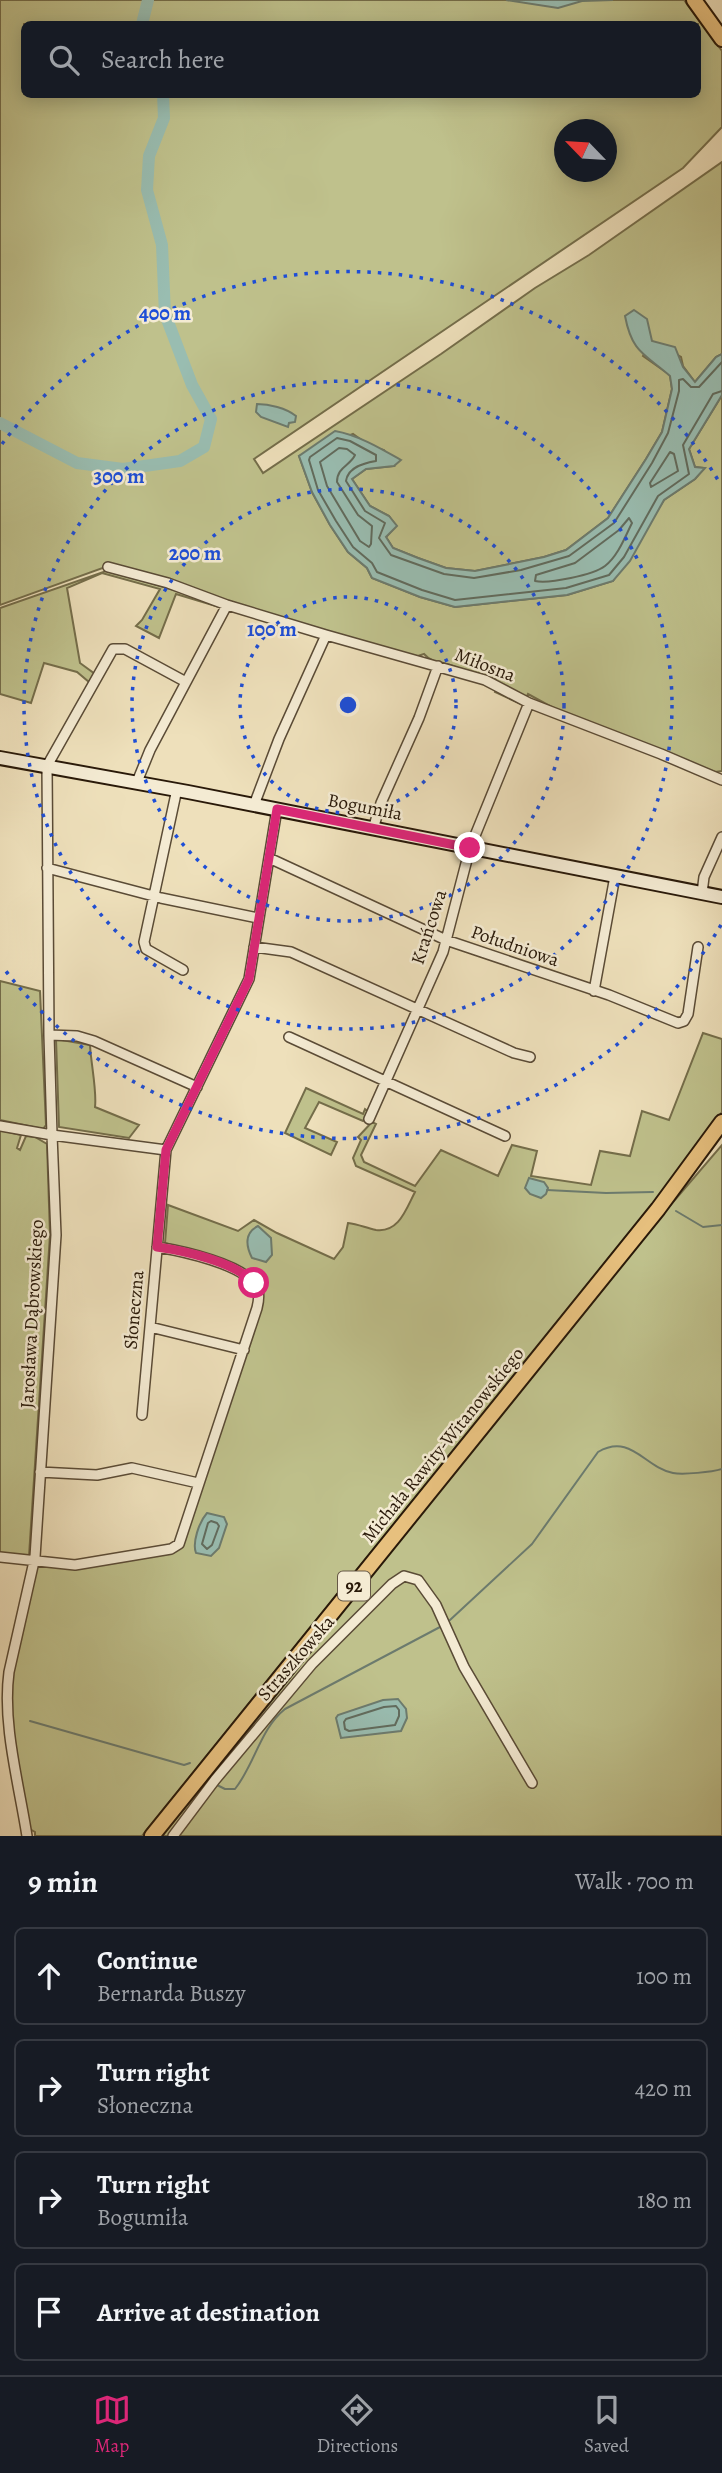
<!DOCTYPE html>
<meta charset="utf-8">
<style>
:root{--surface:#171b24;--page:#242831;--text:#f1f3f6;--muted:#9ea1a6;--line:#363941;--accent:#db2777}
body{margin:0;font-family:Alegreya,serif;background:var(--page);color:var(--text)}
.compass{position:absolute;left:554px;top:119px;width:63px;height:63px;border-radius:50%;background:var(--surface);box-shadow:0 4px 18px #0003;rotate:295deg}
.stop{position:absolute;width:21px;height:21px;margin:-16px;border:5px solid #db2777;border-radius:50%;background:#fff}
.stop.end{background:#db2777;border-color:#fff;box-shadow:0 2px 7px #0008}
.list{margin:0;padding:0;list-style:none}
h2{display:flex;justify-content:space-between;align-items:center;height:91px;margin:0;padding:0 28px;font-size:30px}
h2 small{font-size:23px;font-weight:400;color:var(--muted)}
.list li{display:grid;grid-template-columns:46px 1fr auto;gap:21px;align-items:center;box-sizing:border-box;height:98px;margin:0 14px 14px;padding:0 14px;border:2px solid var(--line);border-radius:10px}
.list b{display:block;font-size:26px;white-space:nowrap}
.list p{margin:0;font-size:23px;white-space:nowrap;color:var(--muted)}
.list em{font-size:23px;font-style:normal;color:var(--muted)}
.icon{flex:none;width:38px;height:38px;fill:none;stroke:currentColor;stroke-width:2;stroke-linecap:round;stroke-linejoin:round}
.map{position:relative;flex:none;width:722px;height:1836px;overflow:hidden}
.search{position:absolute;background:var(--surface);box-shadow:0 4px 18px #0003;left:21px;right:21px;top:21px;height:77px;display:flex;align-items:center;gap:18px;box-sizing:border-box;padding:0 24px;border-radius:10px;color:var(--muted);font-size:26px}
.sheet{height:539px;background:var(--surface)}
nav{display:flex;justify-content:space-around;align-items:center;box-sizing:border-box;height:98px;border-top:2px solid var(--line);background:var(--surface);font-size:19px;color:var(--muted)}
nav a{display:grid;justify-items:center;gap:4px}
nav .on{color:var(--accent)}
.map>svg:first-child{display:block}
.green{fill:#bfc18c;stroke:#746d4a;stroke-width:2;fill-rule:evenodd}
.water{fill:#99bdb1;stroke:#6c7b6e;stroke-width:2}
.lines{fill:none;stroke-linecap:round;stroke-linejoin:round}
.shore{stroke:#616b5d;stroke-width:2}
.stream{stroke:#6c7b6e;stroke-width:2}
.river{stroke:#99bdb1;stroke-width:12}
.street-casing{stroke:#5a4b36;stroke-width:12}
.secondary-casing{stroke:#291909;stroke-width:16}
.primary-casing{stroke:#291909;stroke-width:18}
.street{stroke:#f4ebd3;stroke-width:9}
.secondary{stroke:#f4ebd3;stroke-width:12}
.primary{stroke:#e7c07e;stroke-width:14}
.route{stroke:#db2777;stroke-width:9}
.ring{fill:none;stroke:#1d4ed8;stroke-width:3.5;stroke-dasharray:3.5 7}
.labels{text-anchor:middle;dominant-baseline:central;stroke-width:5;stroke-linejoin:round;paint-order:stroke}
.shield{fill:#f4ebd3;stroke:#665846;stroke-width:2}
.shield-label{font-size:18px;font-weight:bold;fill:#291909}
.street-label{font-size:19px;fill:#291909;stroke:#f4ebd3}
.centre{fill:#1d4ed8;stroke:#f4ebd3;stroke-width:3.5}
.ring-label{font-size:21px;text-anchor:middle;font-weight:bold;fill:#1d4ed8;stroke:#f4ebd3;stroke-width:5;stroke-linejoin:round;paint-order:stroke}
</style>
<div class="map">
<svg width="722" height="1836" viewBox="0 0 722 1836">
<rect width="100%" height="100%" fill="#eee0bb"/>
<filter id="stains"><feTurbulence type="fractalNoise" baseFrequency=".00286" numOctaves="4"/><feColorMatrix values="0 0 0 0 .2 0 0 0 0 .09 0 0 0 0 .02 0 0 0 .5 -.17"/></filter>
<radialGradient id="worn" r=".72"><stop offset=".6" stop-color="#630" stop-opacity="0"/><stop offset="1" stop-color="#630" stop-opacity=".3"/></radialGradient>
<path class="green" d="M0,0H684L722,51V127L683,168L254,459L263,473L441,354L535,288L589,255L722,162V354L716,357L695,382L683,366L681,357L652,341L643,356L670,375L672,389L662,432L646,459L608,518L566,550L544,557L475,571L446,568L418,558L393,548L386,537L396,526L389,516L370,506L352,479L366,469L394,466L384,450L370,446L353,434L299,456L312,492L330,525L348,552L367,568L372,578L420,597L455,607L567,595L613,581L664,500L695,479L704,468L695,467L689,449L722,395V771L715,772L559,711L528,694L523,705L495,692L498,682L495,679L461,670C450,661 434,666 424,654L415,657L108,566L0,605ZM24,24H698V94H24ZM564,130H606V172H564Z
M109,570L219,604L222,608L176,594L159,638L136,626L142,620L160,589L102,573L67,588L80,663L95,674L89,682L77,672L44,663L31,703L0,694V608Z
M0,981L40,991L46,1125L43,1129L0,1120Z
M703,1033L722,1039V1112L651,1206L142,1836H35V1832L28,1828L11,1715L12,1678L37,1564L66,1567L174,1551L261,1292L220,1259L165,1243L168,1205L238,1231L254,1220L277,1233L334,1259L343,1247L348,1223C358,1224 366,1228 376,1230C399,1233 406,1209 415,1192L356,1166L353,1158L361,1140L358,1137L372,1122L376,1124L361,1155L364,1162L415,1186L441,1150L498,1176L512,1145L537,1151L531,1176L591,1185L600,1151L630,1156L642,1111L669,1120Z
M56,1039L90,1045C91,1064 97,1091 95,1107L139,1125L129,1138L59,1127Z
M306,1088L363,1114L365,1109L369,1112L363,1121L319,1102L305,1128L337,1142L331,1155L285,1133Z
M0,1130L21,1135L17,1148L20,1150L26,1136L35,1137L47,1144L50,1235L29,1556L0,1553Z
M722,1145V1836H176L217,1781L344,1633L402,1579H420L398,1576L315,1656L169,1836H160L662,1215Z"/>
<path class="water" d="M506,0H613L582,1L558,8Z
M634,310L647,319L652,341L675,347L683,367L695,382L716,357L722,354V395L689,449L695,467L705,468L695,479L664,500L630,561L613,581L567,595L455,607L420,597L372,578L367,568L348,552L330,525L312,492L299,456L335,431C358,435 380,448 401,460L394,466L366,469L352,479L370,506L389,516L397,526L386,537L393,548L418,558L446,568L475,571L544,557L566,550L608,518L646,459L662,432L672,389L670,376C645,354 632,353 625,316Z
M257,404C269,404 286,408 296,416L295,422L289,423L288,427L261,417L256,412Z
M529,1178L544,1182L548,1188L546,1194L541,1198L530,1194L525,1188Z
M258,1226L271,1238L272,1255L266,1262L252,1258C246,1246 244,1233 258,1226Z
M207,1513L224,1517L227,1524L219,1548L211,1556L196,1553C192,1543 199,1522 207,1513Z
M398,1699L406,1709L407,1718L401,1731L341,1738L336,1718L338,1715L383,1700Z"/>
<g class="lines">
<path class="shore" d="M722,362L699,387H691L683,379L679,380V391L668,433L652,463L614,523L569,556L521,570L474,578L444,574L391,555L379,538L385,523L365,511L346,481C348,467 364,463 376,461V455L350,441L337,438L310,457L309,460L318,490L336,521L353,547L372,563L377,572L422,590L455,600L566,588L609,575L624,557L658,496L689,474L683,445L713,394L722,391
M339,448L347,449L355,455C350,466 337,467 337,482L358,515L372,526L371,544L369,547L360,541L327,486L320,462Z
M670,452L674,454L678,471L651,487L650,483Z
M629,518L632,523C625,537 618,556 605,566C593,575 549,584 535,581L536,575L575,563L619,530Z
M211,1521L217,1523L219,1526L212,1545L207,1549L202,1544L208,1523Z
M396,1706L399,1710V1716L395,1725L349,1731L345,1729L344,1722L346,1719L384,1707Z"/>
<path class="stream" d="M547,1190L606,1193L653,1192
M676,1211L703,1227L722,1225
M450,1620L532,1544L598,1452C631,1433 644,1467 673,1473C683,1475 712,1472 722,1469
M30,1721L184,1765L190,1763
M217,1785L225,1789H235C255,1764 260,1729 285,1709L440,1627"/>
<path class="river" d="M142,24L148,0
M0,423L77,463L123,469L180,461L204,447L211,419L192,385L165,314L162,245L147,190L149,156L164,118L163,94"/>
<g class="street-casing">
<path id="street" d="M108,567L168,583L227,605L326,635L485,680L529,703L661,754L722,780
M137,782L150,750L227,605
M177,789L144,942L146,949L183,970
M254,805L279,739L326,635
M373,829L381,803L419,718L438,666
M269,858L446,940L609,995L678,1023L684,1021L688,1014L698,947
M47,868L161,898L258,918
M702,893L704,877L722,837
M254,947L291,952L514,1053L530,1057
M594,991L615,876
M49,1035L77,1036L94,1041L197,1087
M289,1037L505,1136
M369,1119L443,952L470,848L529,703
M0,1126L52,1135L56,1235L35,1557L9,1672C2,1724 19,1784 27,1836
M166,1150L52,1135L49,1035L47,766L113,649H125L186,682
M150,1327L244,1350
M142,1415L166,1150L249,979L277,809
M40,1472L97,1475L132,1468L198,1483
M0,1557L75,1565L171,1549L179,1544L257,1308C259,1300 260,1292 256,1286C243,1264 182,1251 157,1247
M173,1836L215,1780L312,1664L392,1584L404,1576L418,1580L436,1605L464,1667L532,1783"/>
</g>
<g class="secondary-casing">
<path id="secondary" d="M0,758L188,792L722,897"/>
</g>
<g class="primary-casing">
<path id="primary" d="M694,0L722,39
M152,1836L658,1209L722,1122"/>
</g>
<use href="#street" class="street"/>
<use href="#secondary" class="secondary"/>
<use href="#primary" class="primary"/>
</g>
<g class="lines">
<path class="route" d="M254,1283C235,1262 186,1251 157,1247L166,1150L249,979L277,809L470,848"/>
</g>
<g class="ring">
<circle cx="348" cy="705" r="108"/>
<circle cx="348" cy="705" r="216"/>
<circle cx="348" cy="705" r="324"/>
<path d="M721 925A433 433 0 0 1 2 966M2 444A433 433 0 0 1 721 485"/>
</g>
<g class="labels">
<rect class="shield" x="338" y="1571.5" width="32" height="29" rx="5"/>
<g class="shield-label">
<text x="354" y="1586">92</text>
</g>
<g class="street-label">
<text transform="translate(485 665) rotate(21)">Miłosna</text>
<text transform="translate(365 807) rotate(11)">Bogumiła</text>
<text transform="translate(429 927) rotate(-72)">Krańcowa</text>
<text transform="translate(515 946) rotate(19)">Południowa</text>
<text transform="translate(134 1310) rotate(-85)">Słoneczna</text>
<text transform="translate(32 1314) rotate(-87)">Jarosława Dąbrowskiego</text>
<text transform="translate(443 1445) rotate(-51)">Michała Rawity-Witanowskiego</text>
<text transform="translate(296 1658) rotate(-49)">Straszkowska</text>
</g>
</g>
<circle cx="348" cy="705" r="10" class="centre"/>
<g class="ring-label">
<text x="165" y="320">400 m</text>
<text x="119" y="483">300 m</text>
<text x="195" y="560">200 m</text>
<text x="272" y="636">100 m</text>
</g>
<rect width="100%" height="100%" filter="url(#stains)"/>
<rect width="100%" height="100%" fill="url(#worn)"/>
</svg>
<svg class="compass" viewBox="-18 -18 36 36"><path d="M0-13l5 13h-10z" fill="#e53935"/><path d="M0 13l5-13h-10z" fill="#9ea1a6"/></svg>
<div class="stop" style="left:254px;top:1283px"></div>
<div class="stop end" style="left:470px;top:848px"></div>
<div class="search"><svg class="icon" aria-label="search" viewBox="0 0 24 24"><circle cx="10" cy="10" r="6"/><path d="M15 15l6 6"/></svg>Search here</div>
</div>
<section class="sheet">
<h2>9 min<small>Walk · 700 m</small></h2>
<ul class="list">
<li><svg class="icon" aria-label="ahead" viewBox="0 0 24 24"><path d="M12 20V5M6 11l6-6 6 6"/></svg><div><b>Continue</b><p>Bernarda Buszy</p></div><em>100 m</em></li>
<li><svg class="icon" aria-label="right" viewBox="0 0 24 24"><path d="M7 20v-9h11M14 6l5 5-5 5"/></svg><div><b>Turn right</b><p>Słoneczna</p></div><em>420 m</em></li>
<li><svg class="icon" aria-label="right" viewBox="0 0 24 24"><path d="M7 20v-9h11M14 6l5 5-5 5"/></svg><div><b>Turn right</b><p>Bogumiła</p></div><em>180 m</em></li>
<li><svg class="icon" aria-label="arrive" viewBox="0 0 24 24"><path d="M6 21V4h12l-3 4 3 4H6"/></svg><div><b>Arrive at destination</b></div></li>
</ul>
</section>
<nav>
<a class="on"><svg class="icon" aria-label="map" viewBox="0 0 24 24"><path d="M3 6l6-2 6 2 6-2v14l-6 2-6-2-6 2zM9 4v14M15 6v14"/></svg>Map</a>
<a><svg class="icon" aria-label="directions" viewBox="0 0 24 24"><path d="M12 3l9 9-9 9-9-9zM9 14v-3h6M13 9l2 2-2 2"/></svg>Directions</a>
<a><svg class="icon" aria-label="saved" viewBox="0 0 24 24"><path d="M7 4h10v16l-5-4-5 4z"/></svg>Saved</a>
</nav>
